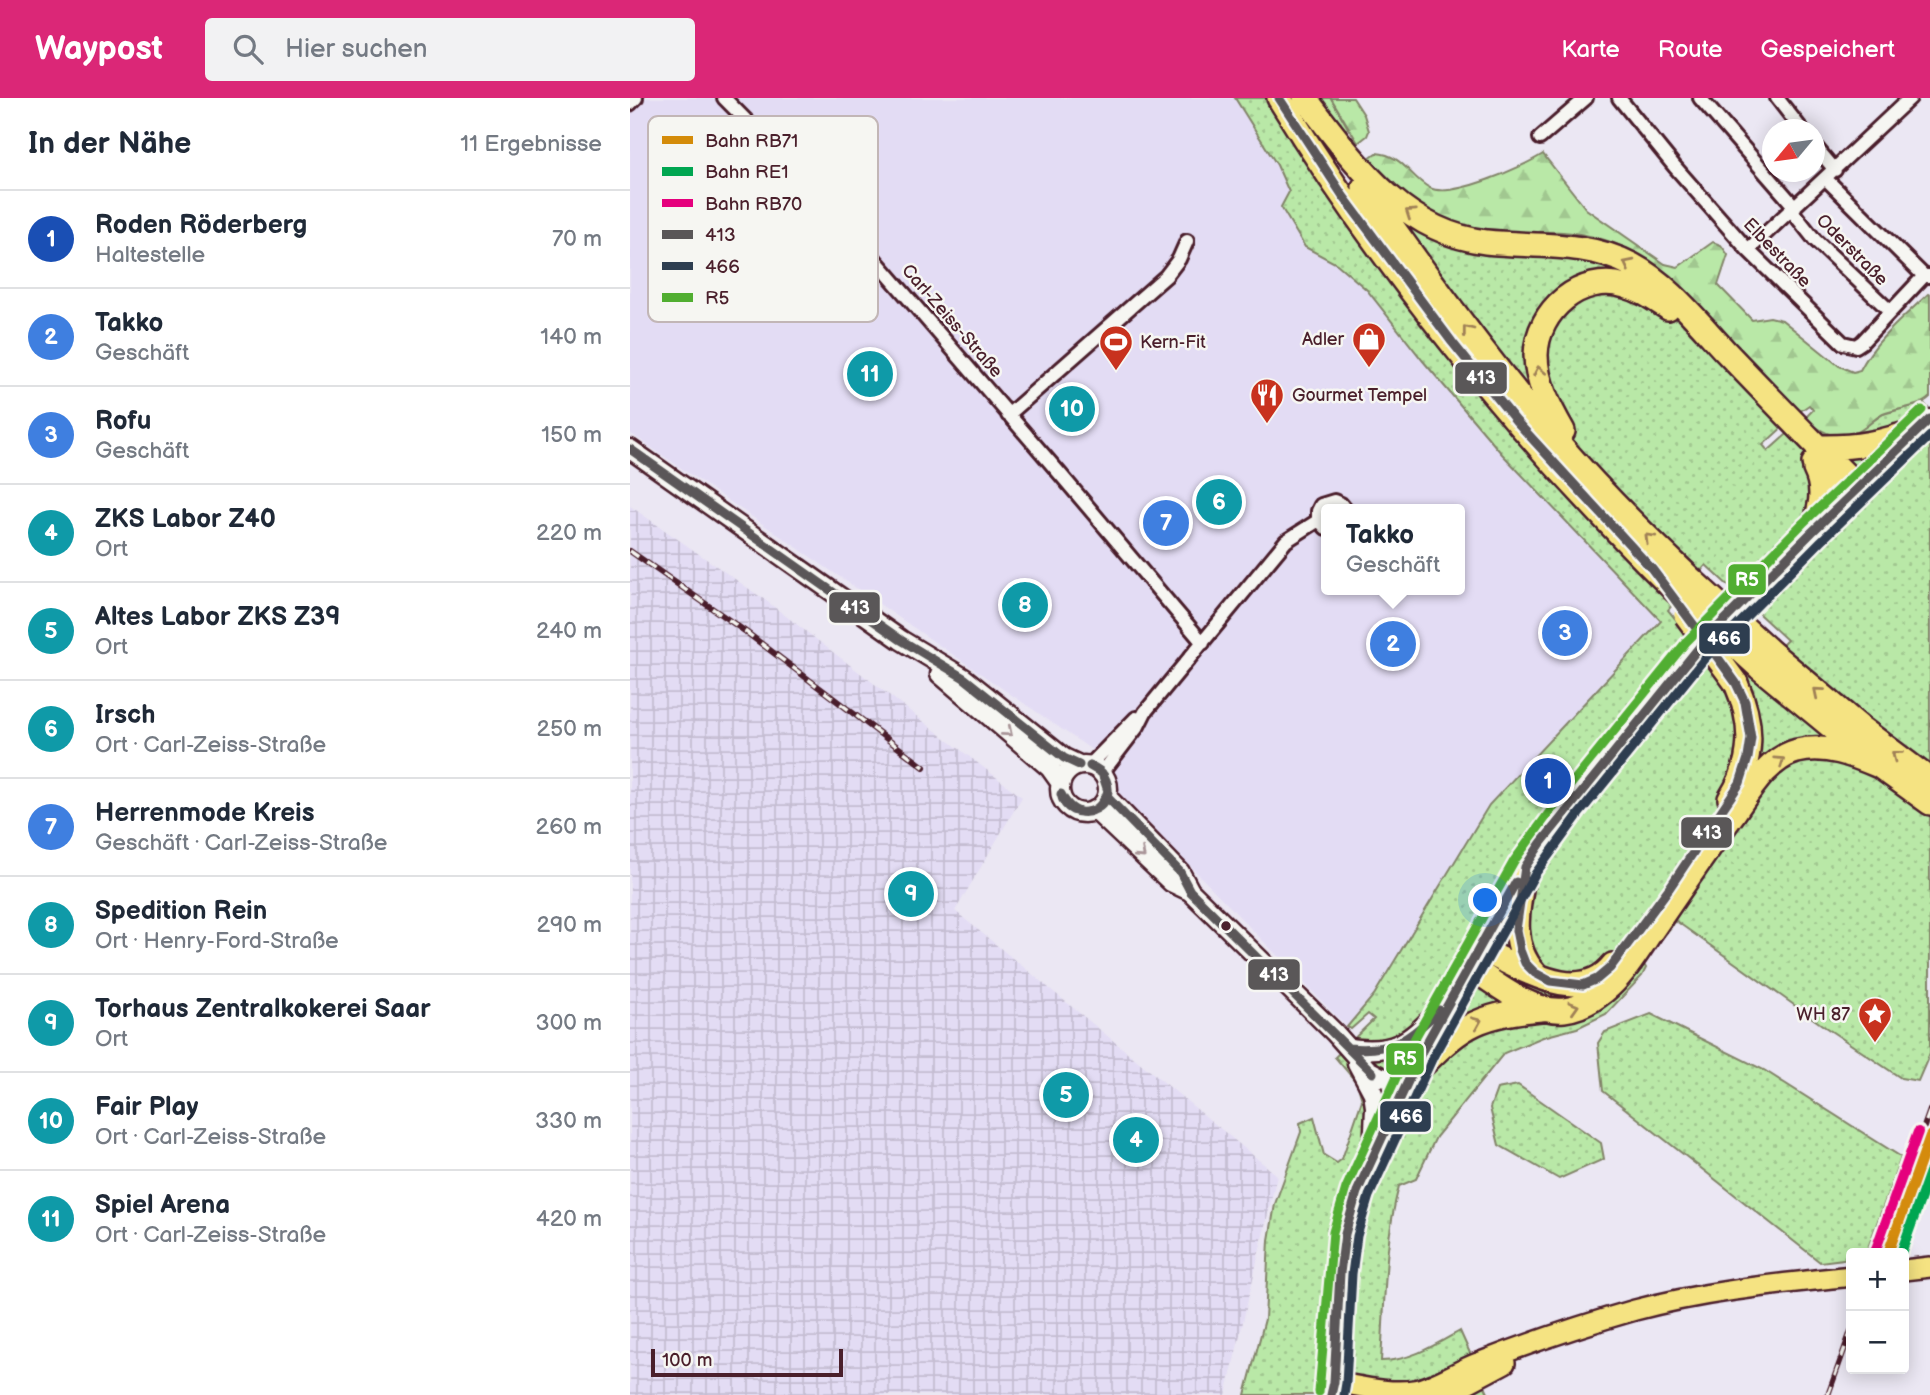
<!DOCTYPE html>
<html lang="de">
<meta charset="utf-8">
<style>
:root{--surface:#fff;--page:#f2f2f3;--text:#1f2937;--muted:#747a83;--line:#e0e1e3;--accent:#db2777}
body{margin:0;font-family:"Balsamiq Sans",sans-serif;background:var(--page);color:var(--text)}
.controls{position:absolute;right:21px;bottom:21px;display:grid;overflow:hidden;border-radius:7px;box-shadow:0 4px 18px #0003}
.controls button{width:63px;height:63px;display:grid;place-items:center;padding:0;border:0;border-bottom:2px solid var(--line);background:var(--surface);color:var(--text);font:35px sans-serif}
.compass{position:absolute;left:1132px;top:21px;width:63px;height:63px;border-radius:50%;background:var(--surface);box-shadow:0 4px 18px #0003;rotate:241deg}
.scale{position:absolute;left:21px;bottom:18px;width:192px;box-sizing:border-box;padding-left:7px;border:4px solid #4a1f2b;border-top:0;font-size:19px;line-height:24px;white-space:nowrap;color:#4a1f2b;-webkit-text-stroke:5px #f6f6f2;paint-order:stroke}
.you{position:absolute;left:856px;top:803px;width:24px;height:24px;margin:-18px;border:5px solid #fff;border-radius:50%;background:#1a73e8;box-shadow:0 0 0 10px #1a73e833}
.badge{display:grid;place-items:center;width:46px;height:46px;border-radius:50%;background:var(--accent);color:#fff;font-size:23px;font-weight:700}
.pin{position:absolute;translate:-50% -50%;border:4px solid #fff;box-shadow:0 2px 7px #0006}
.popup{position:absolute;left:691px;top:406px;width:144px;height:91px;box-sizing:border-box;display:grid;place-content:center;border-radius:7px;background:var(--surface);filter:drop-shadow(0 2px 5px #0005);font-size:23px;white-space:nowrap;color:var(--muted)}
.popup b{font-size:26px;color:var(--text)}
.popup::after{content:'';position:absolute;left:50%;top:100%;margin-left:-14px;border:14px solid transparent;border-top-color:var(--surface)}
.list{margin:0;padding:0;list-style:none}
h2{display:flex;justify-content:space-between;align-items:center;height:91px;margin:0;padding:0 28px;font-size:30px}
h2 small{font-size:23px;font-weight:400;color:var(--muted)}
.list li{display:grid;grid-template-columns:46px 1fr auto;gap:21px;align-items:center;box-sizing:border-box;height:98px;padding:0 28px;border-top:2px solid var(--line)}
.list b{display:block;font-size:26px;white-space:nowrap}
.list p{margin:0;font-size:23px;white-space:nowrap;color:var(--muted)}
.list em{font-size:23px;font-style:normal;color:var(--muted)}
.icon{flex:none;width:38px;height:38px;fill:none;stroke:currentColor;stroke-width:2;stroke-linecap:round;stroke-linejoin:round}
.map{position:relative;flex:none;width:1300px;height:1297px;overflow:hidden}
header{display:flex;align-items:center;gap:42px;box-sizing:border-box;height:98px;padding:0 35px;background:var(--accent);color:#fff}
header strong{font-size:33px}
nav{display:flex;gap:38px;margin-inline-start:auto;font-size:24px}
.search{width:490px;height:63px;background:var(--page);display:flex;align-items:center;gap:18px;box-sizing:border-box;padding:0 24px;border-radius:7px;color:var(--muted);font-size:26px}
main{display:flex}
aside{flex:1;background:var(--surface)}
.map>svg:first-child{display:block}
.built{fill:#e3dcf4;fill-rule:evenodd}
.industrial{fill:url(#industrial-grid)}
.grass{fill:url(#grass-dots);stroke:#828469;stroke-width:2;fill-rule:evenodd}
.forest{fill:url(#forest-firs);stroke:#828469;stroke-width:2}
.lines{fill:none;stroke-linecap:round;stroke-linejoin:round}
.street-casing{stroke:#4a1f2b;stroke-width:18}
.secondary-casing{stroke:#4a1f2b;stroke-width:23}
.primary-casing{stroke:#4a1f2b;stroke-width:24}
.highway-casing{stroke:#4a1f2b;stroke-width:28}
.street{stroke:#f6f6f2;stroke-width:12}
.secondary{stroke:#f6f6f2;stroke-width:18}
.primary{stroke:#f5e382;stroke-width:19}
.highway{stroke:#f5e382;stroke-width:23}
.rail-casing{stroke:#4a1f2b;stroke-width:6}
.rail{stroke:#f6f6f2;stroke-width:3.5;stroke-dasharray:10;stroke-linecap:butt}
.highway-bridge-casing{stroke:#4a1f2b;stroke-width:28;stroke-linecap:butt}
.highway-bridge{stroke:#f5e382;stroke-width:23}
.bus-1-casing{stroke:#f6f6f2;stroke-width:14}
.bus-2-casing{stroke:#f6f6f2;stroke-width:14}
.bus-3-casing{stroke:#f6f6f2;stroke-width:14}
.bus-1{stroke:#5a5758;stroke-width:9}
.bus-2{stroke:#2e3e50;stroke-width:9}
.bus-3{stroke:#51ae31;stroke-width:9}
.rail-1-casing{stroke:#f6f6f2;stroke-width:16}
.rail-2-casing{stroke:#f6f6f2;stroke-width:16}
.rail-3-casing{stroke:#f6f6f2;stroke-width:16}
.rail-1{stroke:#d48b09;stroke-width:10}
.rail-2{stroke:#00a651;stroke-width:10}
.rail-3{stroke:#e5007d;stroke-width:10}
.oneway{stroke:#a08156}
.oneway2{stroke:#a99598}
.bus-dot{fill:#4a1f2b;stroke:#f6f6f2;stroke-width:2.5}
.labels{text-anchor:middle;dominant-baseline:central;stroke-width:5;stroke-linejoin:round;paint-order:stroke}
.street-label{font-size:18px;fill:#4a1f2b;stroke:#f6f6f2}
.poi-label{font-size:18px;fill:#4a1f2b;stroke:#f6f6f2;text-anchor:end}
.key{fill:#f6f6f2;stroke:#c2b6b6;stroke-width:2}
.key-label{font-size:19px;fill:#4a1f2b}
.line-badge{stroke:#f6f6f2;stroke-width:2.5}
.badge-label{font-size:19px;text-anchor:middle;font-weight:bold;fill:#fff}
</style>
<header>
<strong>Waypost</strong>
<div class="search"><svg class="icon" aria-label="search" viewBox="0 0 24 24"><circle cx="10" cy="10" r="6"/><path d="M15 15l6 6"/></svg>Hier suchen</div>
<nav><a>Karte</a><a>Route</a><a>Gespeichert</a></nav>
</header>
<main>
<aside>
<h2>In der Nähe<small>11 Ergebnisse</small></h2>
<ul class="list">
<li><span class="badge" style="background:#1a4fb4">1</span><div><b>Roden Röderberg</b><p>Haltestelle</p></div><em>70 m</em></li>
<li><span class="badge" style="background:#3f7fe0">2</span><div><b>Takko</b><p>Geschäft</p></div><em>140 m</em></li>
<li><span class="badge" style="background:#3f7fe0">3</span><div><b>Rofu</b><p>Geschäft</p></div><em>150 m</em></li>
<li><span class="badge" style="background:#0f9aa8">4</span><div><b>ZKS Labor Z40</b><p>Ort</p></div><em>220 m</em></li>
<li><span class="badge" style="background:#0f9aa8">5</span><div><b>Altes Labor ZKS Z39</b><p>Ort</p></div><em>240 m</em></li>
<li><span class="badge" style="background:#0f9aa8">6</span><div><b>Irsch</b><p>Ort · Carl-Zeiss-Straße</p></div><em>250 m</em></li>
<li><span class="badge" style="background:#3f7fe0">7</span><div><b>Herrenmode Kreis</b><p>Geschäft · Carl-Zeiss-Straße</p></div><em>260 m</em></li>
<li><span class="badge" style="background:#0f9aa8">8</span><div><b>Spedition Rein</b><p>Ort · Henry-Ford-Straße</p></div><em>290 m</em></li>
<li><span class="badge" style="background:#0f9aa8">9</span><div><b>Torhaus Zentralkokerei Saar</b><p>Ort</p></div><em>300 m</em></li>
<li><span class="badge" style="background:#0f9aa8">10</span><div><b>Fair Play</b><p>Ort · Carl-Zeiss-Straße</p></div><em>330 m</em></li>
<li><span class="badge" style="background:#0f9aa8">11</span><div><b>Spiel Arena</b><p>Ort · Carl-Zeiss-Straße</p></div><em>420 m</em></li>
</ul>
</aside>
<div class="map">
<svg width="1300" height="1297" viewBox="0 0 1300 1297">
<defs>
<pattern id="industrial-grid" width="8" height="8" patternUnits="userSpaceOnUse" patternTransform="scale(1.75)"><rect width="8" height="8" fill="#e3dcf4"/><path d="M0 4h8M4 0v8" fill="none" stroke="#c4bcd1"/></pattern>
<pattern id="grass-dots" width="8" height="8" patternUnits="userSpaceOnUse" patternTransform="scale(1.75)"><rect width="8" height="8" fill="#b9e8a7"/><path d="M2 2h.1M6 6h.1" fill="none" stroke="#a1c790" stroke-width="1.8" stroke-linecap="round"/></pattern>
<pattern id="forest-firs" width="22" height="20" patternUnits="userSpaceOnUse" patternTransform="scale(1.75)"><rect width="22" height="20" fill="#b9e8a7"/><path d="M5 1l3.5 6h-7zM16 11l3.5 6h-7z" fill="#a1c790"/></pattern>
</defs>
<rect width="100%" height="100%" fill="#ebe7f3"/>
<filter id="ink" filterUnits="userSpaceOnUse"><feTurbulence type="fractalNoise" baseFrequency=".0143" numOctaves="2"/><feDisplacementMap in="SourceGraphic" scale="14" xChannelSelector="R" yChannelSelector="G"/><feConvolveMatrix kernelMatrix="1 2 1 2 8 2 1 2 1" color-interpolation-filters="sRGB"/></filter>
<g filter="url(#ink)">
<path class="built" d="M0,0H605L647,67L659,94L675,149L707,166L737,192L793,263L872,356L1031,523L859,707L744,897L717,929L489,695L480,669L462,652L0,335ZM696,411H830V492H696Z"/>
<path class="industrial" d="M0,408L135,502L392,699L325,813L647,1077L596,1297H0Z"/>
<path class="grass" d="M605,0H701L718,30L673,61L703,104L748,73L882,136L932,134L968,141L997,151L1030,170L1058,195L1169,314L1133,347L1138,353L1175,320L1190,333L1225,335L1253,316L1294,305L1300,312V955L1288,983L1271,980L1195,929L1046,823L1013,865L1016,870L1012,878L976,916L947,930L913,939L874,955L806,1039L786,1081L769,1088C754,1145 755,1204 751,1263C780,1263 805,1247 830,1233L858,1295L854,1297H615L635,1221L639,1142L645,1106L671,1034L670,1025L684,1019L694,1057L707,1065L712,1061L732,1002L727,985L705,959L744,921L738,916L721,931L717,929L744,897L859,707L1031,523L872,356L793,263L737,192L707,166L675,149L651,109L659,94L647,67ZM1076,467L1157,542L1130,570L1106,585L1080,563L1038,512Z
M1021,916L1134,972L1271,1059L1236,1155H1221V1160L1190,1164L973,993L968,945L975,934Z
M888,987L971,1045L974,1061L929,1081L869,1047L860,1010L867,991Z"/>
<path class="forest" d="M701,0H723L734,17L739,33L737,38L728,45Z
M746,55C774,57 779,79 800,90C821,101 893,69 913,56L956,111L1035,166L1048,169L1083,144L1091,147L1098,157L1088,187L1122,222L1140,219L1152,222L1209,268L1223,274L1230,272C1245,242 1274,219 1298,196L1300,197V299C1288,311 1269,309 1253,316C1243,321 1236,331 1225,335C1205,343 1189,333 1175,320L1183,312L1179,307L1169,314C1145,288 1121,262 1096,236C1067,205 1039,173 1000,153C981,142 955,136 933,134C917,133 901,136 885,136C827,136 771,108 739,60Z"/>
<g class="lines">
<g class="street-casing">
<path id="street" d="M94,0L185,92L431,377L573,545
M989,0L1045,69L1118,152L1213,245L1226,248L1232,244L1294,178
M1070,0L1165,109
M1147,0L1172,32
M0,6L6,0
M910,40L956,0
M1184,47L1205,72
M1196,81L1294,178H1299
M1162,113L1185,142L1260,213
M1118,152L1280,0
M378,317L536,178L549,161L557,143
M696,430L688,421V413L691,407L704,403L711,406L715,411
M460,667L506,620
M472,675L508,628L515,614L656,443L689,422"/>
</g>
<g class="secondary-casing">
<path id="secondary" d="M0,351L271,542L334,580L434,660L449,667
M1229,390L1300,321
M310,576L420,670L430,684
M430 691a24 24 0 1 1 48 0a24 24 0 1 1-48 0Z
M477,699L550,774L560,793L705,935L738,972L751,979L777,983
M465,712L541,784L560,793
M719,950C770,957 780,941 815,907
M727,965L743,995L745,1009L743,1056"/>
</g>
<g class="primary-casing">
<path id="primary" d="M1274,1172L1300,1169
M704,1284C729,1288 759,1296 784,1292C807,1288 826,1273 848,1265C899,1245 952,1227 1005,1212C1075,1193 1149,1186 1221,1178
M701,1297L704,1284L710,1175L715,1136L727,1094L792,953L895,769L939,709L1066,552L1225,393
M815,1297L875,1265"/>
</g>
<g class="highway-casing">
<path id="highway" d="M649,0C729,131 824,254 926,368C967,412 1007,457 1051,498
M675,0C724,63 771,134 856,144C906,149 956,143 1002,167C1038,186 1067,223 1095,253C1139,299 1183,345 1229,390
M734,89C809,195 886,303 976,397C1004,427 1034,455 1063,483
M933,333C920,310 906,284 906,257C907,212 951,175 995,188C1011,192 1024,201 1038,210
M1187,349C1226,350 1252,345 1289,331
M1184,365L1216,401
M1182,434C1190,412 1196,393 1185,371
M1143,556L1232,631L1300,682
M1130,570L1249,668L1300,705
M1100,701C1124,663 1124,626 1106,585
M895,769C889,806 877,845 905,875
M848,850C888,867 948,911 983,867
M839,868C865,885 900,915 934,912C952,910 967,900 980,888C998,871 1011,848 1025,828C1051,790 1077,752 1104,715C1120,692 1138,661 1167,653C1196,646 1223,657 1249,668
M777,983C826,934 838,917 911,911"/>
</g>
<use href="#street" class="street"/>
<use href="#secondary" class="secondary"/>
<use href="#primary" class="primary"/>
<use href="#highway" class="highway"/>
<g class="rail-casing">
<path id="rail" d="M0,453L116,534L294,669
M1249,1155L1300,1012
M1198,1297L1221,1233"/>
</g>
<use href="#rail" class="rail"/>
<g class="highway-bridge-casing">
<path id="highway-bridge" d="M1063,483L1143,556
M1051,498L1130,570
M1056,517L1106,585"/>
</g>
<use href="#highway-bridge" class="highway-bridge"/>
<g class="bus-1-casing">
<path id="bus-1" d="M649,0L713,98L822,244L886,323L1022,471L1075,542
M0,351L271,542L334,580L434,660L449,667
M1075,542L1106,585L1115,604L1121,640L1118,660L1110,685L1040,789L980,870L967,881L953,887L920,883L905,875L895,865L890,852L886,832L895,769L911,745Z
M1075,542L1182,434L1300,321
M431,696C444,721 468,721 478,693L472,675L460,668
M431,696C438,729 489,713 476,682C473,674 468,670 460,668
M477,699L550,774L560,793L743,975
M719,950C764,954 778,942 809,912
M701,1297L704,1284L710,1175L715,1136L727,1094L792,953L886,784"/>
</g>
<g class="bus-2-casing">
<path id="bus-2" d="M714,1297L716,1285L722,1176L727,1138L739,1098L803,959L905,776L949,716L1075,560L1191,443L1300,338"/>
</g>
<g class="bus-3-casing">
<path id="bus-3" d="M689,1294L703,1134L716,1090L781,947L884,763L929,701L1057,543L1173,425L1292,312"/>
</g>
<use href="#bus-1" class="bus-1"/>
<use href="#bus-2" class="bus-2"/>
<use href="#bus-3" class="bus-3"/>
<g class="rail-1-casing">
<path id="rail-1" d="M1258,1155L1300,1038"/>
</g>
<g class="rail-2-casing">
<path id="rail-2" d="M1271,1155L1300,1074"/>
</g>
<g class="rail-3-casing">
<path id="rail-3" d="M1246,1151L1288,1034"/>
</g>
<use href="#rail-1" class="rail-1"/>
<use href="#rail-2" class="rail-2"/>
<use href="#rail-3" class="rail-3"/>
</g>
<defs><path id="oneway-chevron" d="M-2-3.5L2.5 0L-2 3.5" fill="none" stroke-width="1.6" stroke-linecap="round" stroke-linejoin="round" transform="scale(1.75)"/></defs>
<g class="oneway">
<use href="#oneway-chevron" transform="translate(780 115) rotate(-146)"/>
<use href="#oneway-chevron" transform="translate(998 166) rotate(-153)"/>
<use href="#oneway-chevron" transform="translate(837 232) rotate(-128)"/>
<use href="#oneway-chevron" transform="translate(909 273) rotate(-101)"/>
<use href="#oneway-chevron" transform="translate(1019 440) rotate(-135)"/>
<use href="#oneway-chevron" transform="translate(1188 594) rotate(-140)"/>
<use href="#oneway-chevron" transform="translate(1266 657) rotate(-142)"/>
<use href="#oneway-chevron" transform="translate(1150 663) rotate(-34)"/>
<use href="#oneway-chevron" transform="translate(944 909) rotate(-17)"/>
<use href="#oneway-chevron" transform="translate(847 924) rotate(-23)"/>
</g>
<g class="oneway2">
<use href="#oneway-chevron" transform="translate(378 634) rotate(40)"/>
<use href="#oneway-chevron" transform="translate(511 756) rotate(43)"/>
</g>
</g>
<defs>
<g id="shop-pin" transform="scale(1.75)"><path d="M0 17L-7.5 6A9.5 9.5 0 1 1 7.5 6Z" fill="#c8321e" stroke="#f6f6f2"/><path d="M-5-2.5h2.3a2.7 3.5 0 0 1 5.4 0H5L5.5 6h-11ZM-1.5-2.5h3a1.5 2.3 0 0 0-3 0Z" fill="#fff"/></g>
<g id="stadium-pin" transform="scale(1.75)"><path d="M0 17L-7.5 6A9.5 9.5 0 1 1 7.5 6Z" fill="#c8321e" stroke="#f6f6f2"/><path d="M0-5a6.5 5 0 1 0 0 10a6.5 5 0 1 0 0-10ZM-3.5-1.8h7v3.6h-7Z" fill="#fff"/></g>
<g id="restaurant-pin" transform="scale(1.75)"><path d="M0 17L-7.5 6A9.5 9.5 0 1 1 7.5 6Z" fill="#c8321e" stroke="#f6f6f2"/><path d="M-5-6h1v4h1v-4h1v4h1v-4h1v5L-1.5 .5V6h-2V.5L-5-1ZM5-6V6H3V1.5H1.5Q1.5-4 5-6Z" fill="#fff"/></g>
<g id="sight-pin" transform="scale(1.75)"><path d="M0 17L-7.5 6A9.5 9.5 0 1 1 7.5 6Z" fill="#c8321e" stroke="#f6f6f2"/><path d="M0-6L1.8-2.2L6-1.7L2.9 1.2L3.7 5.4L0 3.3L-3.7 5.4L-2.9 1.2L-6-1.7L-1.8-2.2Z" fill="#fff"/></g>
</defs>
<g fill-rule="evenodd">
<use href="#shop-pin" x="739" y="241"/>
<use href="#stadium-pin" x="486" y="244"/>
<use href="#restaurant-pin" x="637" y="297"/>
<use href="#sight-pin" x="1245" y="916"/>
</g>
<circle class="bus-dot" cx="596" cy="828" r="6"/>
<g class="labels">
<g class="street-label">
<text transform="translate(1222 152) rotate(45)">Oderstraße</text>
<text transform="translate(1147 155) rotate(46)">Elbestraße</text>
<text transform="translate(322 223) rotate(49)">Carl-Zeiss-Straße</text>
</g>
<g class="poi-label">
<text x="714" y="241">Adler</text>
<text x="510" y="244" text-anchor="start">Kern-Fit</text>
<text x="662" y="297" text-anchor="start">Gourmet Tempel</text>
<text x="1220" y="916">WH 87</text>
</g>
</g>
<rect x="18" y="18" width="230" height="206" rx="10" class="key"/>
<rect x="32" y="38" width="31" height="8" fill="#d48b09"/>
<rect x="32" y="69" width="31" height="9" fill="#00a651"/>
<rect x="32" y="101" width="31" height="8" fill="#e5007d"/>
<rect x="32" y="132" width="31" height="9" fill="#5a5758"/>
<rect x="32" y="164" width="31" height="8" fill="#2e3e50"/>
<rect x="32" y="195" width="31" height="9" fill="#51ae31"/>
<g class="key-label">
<text x="75" y="49">Bahn RB71</text>
<text x="75" y="80">Bahn RE1</text>
<text x="75" y="112">Bahn RB70</text>
<text x="75" y="143">413</text>
<text x="75" y="175">466</text>
<text x="75" y="206">R5</text>
</g>
<g class="line-badge">
<rect x="824" y="263" width="54" height="34" rx="7" fill="#5a5758"/>
<rect x="1097" y="465" width="40" height="33" rx="7" fill="#51ae31"/>
<rect x="198" y="493" width="53" height="33" rx="7" fill="#5a5758"/>
<rect x="1068" y="524" width="53" height="33" rx="7" fill="#2e3e50"/>
<rect x="1050" y="718" width="53" height="33" rx="7" fill="#5a5758"/>
<rect x="617" y="860" width="54" height="33" rx="7" fill="#5a5758"/>
<rect x="755" y="944" width="40" height="34" rx="7" fill="#51ae31"/>
<rect x="749" y="1002" width="53" height="33" rx="7" fill="#2e3e50"/>
</g>
<g class="badge-label">
<text x="851" y="286">413</text>
<text x="1117" y="488">R5</text>
<text x="225" y="516">413</text>
<text x="1094" y="547">466</text>
<text x="1077" y="741">413</text>
<text x="644" y="883">413</text>
<text x="775" y="967">R5</text>
<text x="776" y="1025">466</text>
</g>
</svg>
<div class="controls">
<button>+</button>
<button>−</button>
</div>
<svg class="compass" viewBox="-18 -18 36 36"><path d="M0-13l5 13h-10z" fill="#e53935"/><path d="M0 13l5-13h-10z" fill="#747a83"/></svg>
<div class="scale">100 m</div>
<div class="you"></div>
<div class="pin badge" style="left:918px;top:683px;background:#1a4fb4">1</div>
<div class="pin badge" style="left:763px;top:546px;background:#3f7fe0">2</div>
<div class="popup"><b>Takko</b>Geschäft</div>
<div class="pin badge" style="left:935px;top:535px;background:#3f7fe0">3</div>
<div class="pin badge" style="left:506px;top:1042px;background:#0f9aa8">4</div>
<div class="pin badge" style="left:436px;top:997px;background:#0f9aa8">5</div>
<div class="pin badge" style="left:589px;top:404px;background:#0f9aa8">6</div>
<div class="pin badge" style="left:536px;top:425px;background:#3f7fe0">7</div>
<div class="pin badge" style="left:395px;top:507px;background:#0f9aa8">8</div>
<div class="pin badge" style="left:281px;top:796px;background:#0f9aa8">9</div>
<div class="pin badge" style="left:442px;top:311px;background:#0f9aa8">10</div>
<div class="pin badge" style="left:240px;top:276px;background:#0f9aa8">11</div>
</div>
</main>
